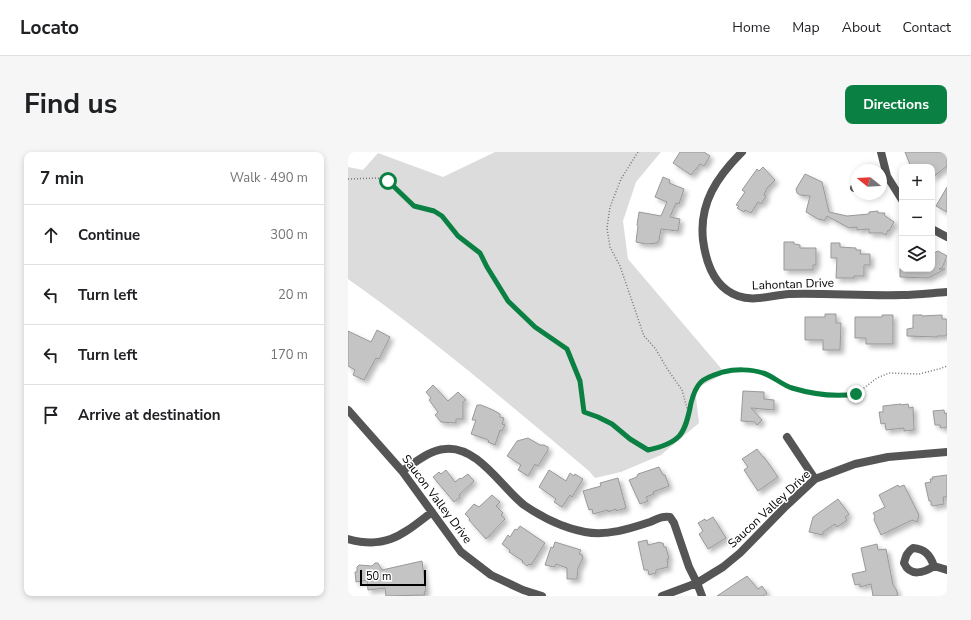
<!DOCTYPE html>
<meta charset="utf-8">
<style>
:root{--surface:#fff;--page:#f6f6f6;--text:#202124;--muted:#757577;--line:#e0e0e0;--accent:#0b8043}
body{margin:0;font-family:"Nunito Sans",sans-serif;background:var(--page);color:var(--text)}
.controls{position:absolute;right:12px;top:12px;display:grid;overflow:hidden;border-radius:8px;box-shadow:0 2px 6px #0003}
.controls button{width:36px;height:36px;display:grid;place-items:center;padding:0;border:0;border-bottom:1px solid var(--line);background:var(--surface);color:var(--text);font:20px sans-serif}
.compass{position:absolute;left:503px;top:12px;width:36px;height:36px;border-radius:50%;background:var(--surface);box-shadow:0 2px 6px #0003;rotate:288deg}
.scale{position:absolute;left:12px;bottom:10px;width:66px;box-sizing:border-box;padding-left:4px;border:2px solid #000;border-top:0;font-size:11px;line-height:14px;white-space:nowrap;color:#000;-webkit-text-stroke:3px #fff;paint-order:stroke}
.stop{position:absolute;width:12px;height:12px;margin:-9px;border:3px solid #0b8043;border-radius:50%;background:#fff}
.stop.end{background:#0b8043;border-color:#fff;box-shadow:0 1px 4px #0008}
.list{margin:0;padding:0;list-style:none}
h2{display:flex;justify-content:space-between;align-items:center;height:52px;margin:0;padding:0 16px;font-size:17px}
h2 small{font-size:13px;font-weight:400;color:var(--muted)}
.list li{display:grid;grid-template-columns:26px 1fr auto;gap:12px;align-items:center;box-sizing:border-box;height:60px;padding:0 16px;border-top:1px solid var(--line)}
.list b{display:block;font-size:15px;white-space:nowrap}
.list em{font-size:13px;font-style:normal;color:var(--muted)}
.icon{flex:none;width:22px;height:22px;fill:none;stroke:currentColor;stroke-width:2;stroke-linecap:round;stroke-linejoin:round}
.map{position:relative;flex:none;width:599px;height:444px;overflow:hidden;border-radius:8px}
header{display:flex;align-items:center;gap:24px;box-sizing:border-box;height:56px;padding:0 20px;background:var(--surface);border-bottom:1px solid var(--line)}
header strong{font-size:19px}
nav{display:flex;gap:22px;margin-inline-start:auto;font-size:14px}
.intro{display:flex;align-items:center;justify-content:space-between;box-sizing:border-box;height:96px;padding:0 24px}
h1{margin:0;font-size:28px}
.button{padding:10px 18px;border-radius:8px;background:var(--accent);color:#fff;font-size:14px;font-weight:700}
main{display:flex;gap:24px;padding:0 24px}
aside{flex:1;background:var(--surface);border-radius:8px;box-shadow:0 2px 6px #0003}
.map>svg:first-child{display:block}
.green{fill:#dcdcdc}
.building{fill:#c4c4c4;stroke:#999;filter:url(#shadow)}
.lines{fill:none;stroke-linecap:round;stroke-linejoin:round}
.path{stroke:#777;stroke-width:1.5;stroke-dasharray:1 2;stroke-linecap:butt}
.minor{stroke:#555;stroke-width:8}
.route{stroke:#0b8043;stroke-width:5}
.labels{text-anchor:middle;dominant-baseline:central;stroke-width:3;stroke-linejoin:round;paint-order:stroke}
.street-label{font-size:12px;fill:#000;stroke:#fff}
</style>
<header>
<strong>Locato</strong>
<nav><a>Home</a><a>Map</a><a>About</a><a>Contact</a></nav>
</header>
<div class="intro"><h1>Find us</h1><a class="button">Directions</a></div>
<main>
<aside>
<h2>7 min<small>Walk · 490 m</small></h2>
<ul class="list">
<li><svg class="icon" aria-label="ahead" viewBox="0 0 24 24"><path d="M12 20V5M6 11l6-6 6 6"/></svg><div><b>Continue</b></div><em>300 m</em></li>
<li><svg class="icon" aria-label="left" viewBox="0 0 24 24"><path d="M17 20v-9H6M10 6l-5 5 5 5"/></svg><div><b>Turn left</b></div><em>20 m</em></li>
<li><svg class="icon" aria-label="left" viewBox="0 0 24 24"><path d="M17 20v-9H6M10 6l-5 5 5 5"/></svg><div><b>Turn left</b></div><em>170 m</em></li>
<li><svg class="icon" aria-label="arrive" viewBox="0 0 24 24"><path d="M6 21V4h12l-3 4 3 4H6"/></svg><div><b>Arrive at destination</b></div></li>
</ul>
</aside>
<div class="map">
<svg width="599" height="444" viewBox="0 0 599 444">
<defs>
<filter id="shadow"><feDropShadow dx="3.5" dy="3.5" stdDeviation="2" flood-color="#0004"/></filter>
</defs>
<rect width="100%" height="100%" fill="#fff"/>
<path class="green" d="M147,0H313L288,30L275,69L280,107L377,221L347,237L351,271L313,303L273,320L247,326L241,319C162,253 84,186 0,127V15L15,18L30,1L95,25Z"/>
<path class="building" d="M332,0H356L362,4L356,14L352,12L343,23L325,11Z
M557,0H599V14L584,26V15H563Z
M415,15L427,28L419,36L416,43L418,44L413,52L410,50L403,61L397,58L396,60L389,56L391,54L388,53L397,40L394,38L409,17L411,19Z
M457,22L474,30L481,60L499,64L521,62V60L530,59V61H537L536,63L546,70L541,79L540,78L538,83L534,81H521V77L509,78V75L501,76L479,64L476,69L473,67L472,68L458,60L462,44L452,43L449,41L448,37Z
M315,25L322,28L321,31L336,37L331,52L328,51L322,65L332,67L330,79L313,77L311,88L309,91L298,92L288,90L290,74L289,73L291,60L313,64L319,50L307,45Z
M599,35V60L588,54Z
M436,90H446V92L452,93V96H468V113H465V118H436Z
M483,91H492V95L508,96V98H513L512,102H522V113H516V124H506V126H488L489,106H483Z
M590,99L599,104L594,116L591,117H597L580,126L552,125V117H584V102Z
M477,162H488V171H493L492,198H475V188H457V165H477Z
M534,163H545V192H518V186H507V165H534Z
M565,163H574V164L594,163V167H598L599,169V182L597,184H589V185L559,184V177L565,176Z
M29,178L42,185L31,207L28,206L16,228L5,223L7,218L0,214V179L23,190Z
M85,233L100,249L110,240L118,248L115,250V267H108V271L93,270L87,263L90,260L81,248L83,246L78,240Z
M395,239L416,240V247L426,248V258L403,256L414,268L409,273L407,270L393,269Z
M553,252V253L560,252L561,256L565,255L566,278L556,279V276L538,278L537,271L533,272L531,260H535V254Z
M129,253H133L145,258L152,262V265L156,266L154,272L157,273L154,279L152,278L147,293L140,290L141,289L138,287L123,282L128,268H124Z
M596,258L597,262L599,261V275L593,276L592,273H587L585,259Z
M180,286L192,293H196L200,295V298L190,314L187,312L180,324L170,318L173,313L159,304L169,289Z
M409,297L415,305H416L430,325L410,339L396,318L400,315L394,307Z
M311,315L315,323H317L321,334L305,340L306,342L298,345L300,349L292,352L281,328L289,325V324L290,322Z
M98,318L107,330L112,326L113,327L120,322L126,329L111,343L112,345L106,350L85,325L91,320L93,322Z
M201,318L218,329L222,321L226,324L227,322L235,327L224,345L222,343L214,355L206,350L208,347L191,335Z
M599,323V345H595L596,352L585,354L583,353V349H581L577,331L583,330L582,327H585L584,325Z
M270,326L278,356L268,359V357L260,360V358L245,362L244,357L241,358L235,339L253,334L252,331Z
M550,333L551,335L556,333L571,363L569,370L564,368L533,383L526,368L527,364L525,361L537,355L531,343Z
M144,343L152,350L148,354L155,361L153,363L157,367L138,387L121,368L122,367L117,362L126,352L131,355Z
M490,347L501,362L497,365L499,368L489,375L487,372L475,380V383L461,380L465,365Z
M365,365L378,386L360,397L351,382L355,379L350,371L357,367L358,369Z
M172,374L197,391L183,413L181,412L179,414L174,410L175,409L161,400L162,398L154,392L160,383L162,385L167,377L169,378Z
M299,388L300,393L312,390L313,391H315L316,395H318L321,407H319L320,415L308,418V421L301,423L300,418H296L290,390Z
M207,390L233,398L231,402L234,403L235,406L230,416L229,427H219V416L208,412L206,415L197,413L203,395L205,396Z
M529,392L530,398L538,397L545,433L548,437L550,444H525L523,432L512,435V432L507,433L504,422L518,419L513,396Z
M74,409L78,439L76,440L77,443L38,444L37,436L20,438L19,428L8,430L7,420H9V415L11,413L24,414L27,411H30L34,418Z
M399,424L410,437L414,434L419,441L415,444H369Z"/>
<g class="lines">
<path class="path" d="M0,27L29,26L40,29L66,54L85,59L93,64L110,84L132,101L139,115L160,149L187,175L219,197L232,229L236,260L250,265L264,272L282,287L300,298L317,294L329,287L337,276L341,263L334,238L320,218L307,196L296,184L272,114L262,95L259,76L262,55L273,27L290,0
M341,262L347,237L354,228L377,220L393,218L415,221L443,236L474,242L496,244L508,242L529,226L541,221L571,222L591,217L599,214"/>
<path class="minor" d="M394,0C369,25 351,51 355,88C358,111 367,136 390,144C406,150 425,143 441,142C479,141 516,144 554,143C569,143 584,141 599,140
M533,0L539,24L554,48
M506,36L509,35
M584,77L599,85
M0,258L54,319L113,400L143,423L175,438L194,444
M439,285L467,327
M54,319C67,311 81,298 97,297C129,293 154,336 176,353C195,366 215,376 237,380C259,384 281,377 302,370C310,367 312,364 322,365L326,371L341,415L349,431L354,444
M0,387C39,398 55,382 84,360
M565,396C577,397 582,403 586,414C576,421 562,425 556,411C558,404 559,400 565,396Z
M586,414L599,418
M314,444L349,431L375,415L392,401L438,354L467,327L507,312L540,305L599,300"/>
</g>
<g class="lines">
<path class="route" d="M40,29L66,54L86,59L94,64L110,84L132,101L139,115L160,149L187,175L219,197L232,229L236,260L250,265L264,272L282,287L300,298C332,291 337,283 343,251C345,243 347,236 353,230C358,225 369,222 375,220C387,217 403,217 415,221C425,224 434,233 444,236C464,242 487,245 508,242"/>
</g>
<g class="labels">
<g class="street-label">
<text transform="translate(445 132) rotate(-2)">Lahontan Drive</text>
<text transform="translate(89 347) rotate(53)">Saucon Valley Drive</text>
<text transform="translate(421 357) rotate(-43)">Saucon Valley Drive</text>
</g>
</g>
</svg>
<div class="controls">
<button>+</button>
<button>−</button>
<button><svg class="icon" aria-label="layers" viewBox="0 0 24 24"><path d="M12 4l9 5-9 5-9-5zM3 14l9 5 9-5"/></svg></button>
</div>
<svg class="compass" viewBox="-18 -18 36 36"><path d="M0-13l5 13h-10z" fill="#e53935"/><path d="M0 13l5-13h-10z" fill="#757577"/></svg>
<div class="scale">50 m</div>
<div class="stop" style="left:40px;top:29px"></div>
<div class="stop end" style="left:508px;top:242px"></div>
</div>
</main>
